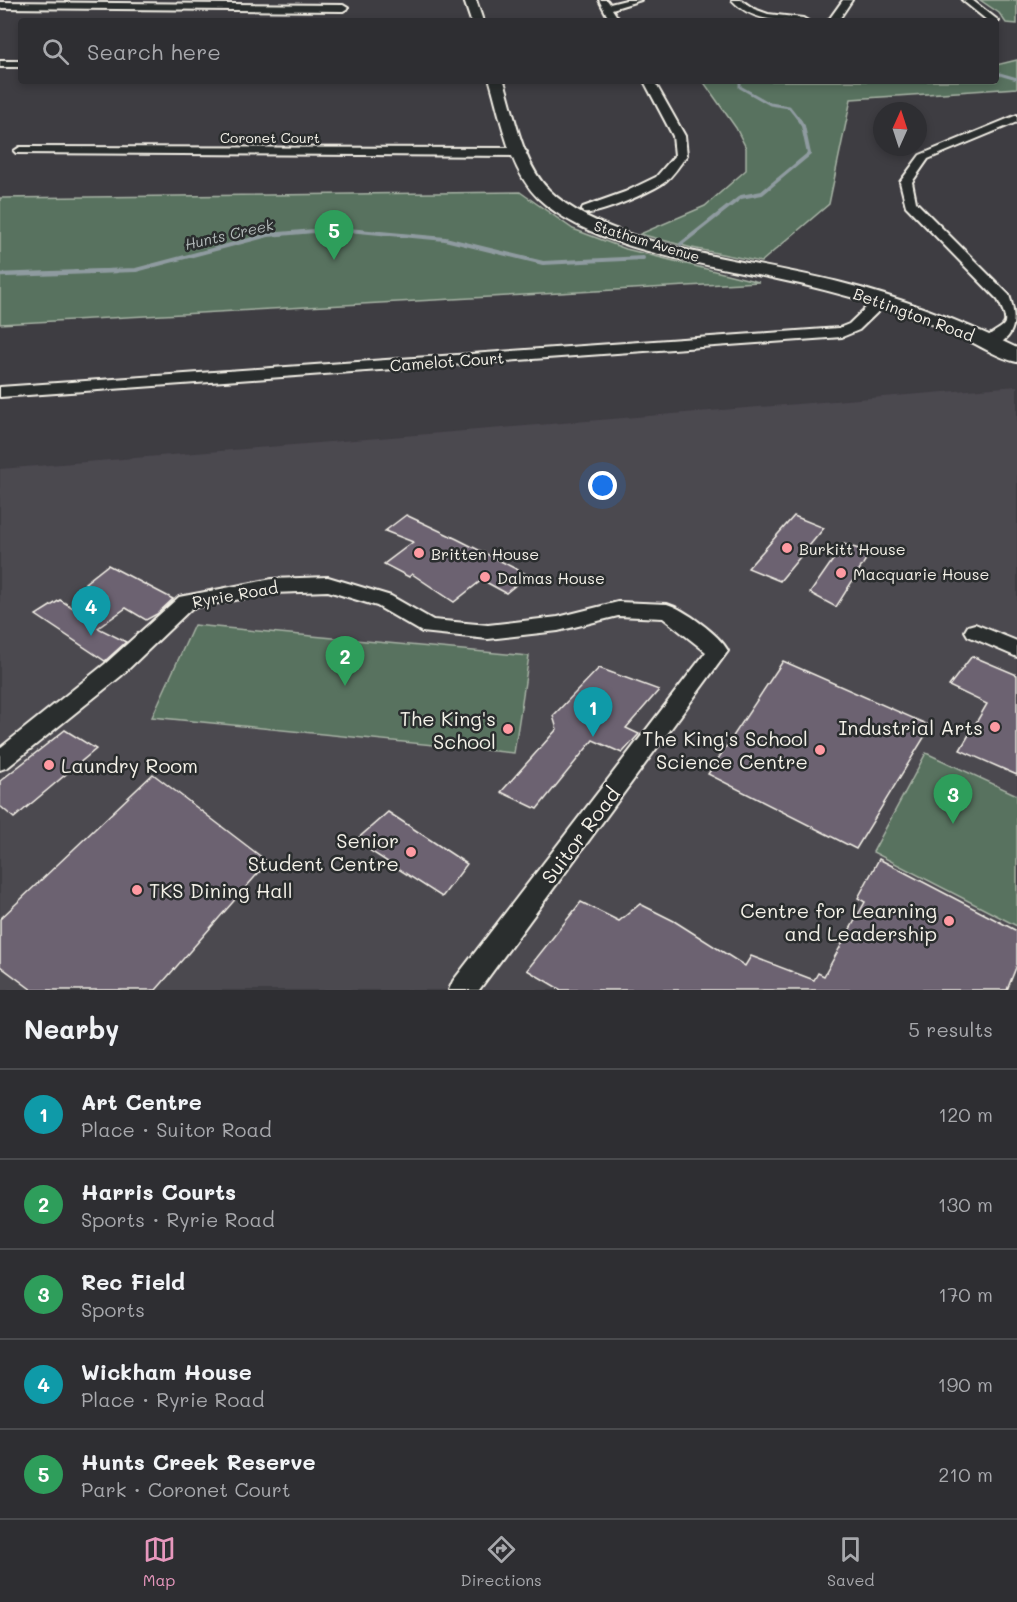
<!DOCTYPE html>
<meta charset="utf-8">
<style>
:root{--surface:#2e2e32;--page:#3a3a3e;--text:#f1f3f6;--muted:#a7a8ac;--line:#494a4d;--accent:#e797bd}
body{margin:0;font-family:Mali,sans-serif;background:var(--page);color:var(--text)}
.compass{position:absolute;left:873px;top:102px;width:54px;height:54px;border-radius:50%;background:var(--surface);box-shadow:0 3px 9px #0003;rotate:3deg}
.you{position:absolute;left:603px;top:486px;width:21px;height:21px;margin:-15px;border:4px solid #fff;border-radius:50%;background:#1a73e8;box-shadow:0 0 0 9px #1a73e833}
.badge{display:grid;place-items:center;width:39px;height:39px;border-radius:50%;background:var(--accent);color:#fff;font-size:20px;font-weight:700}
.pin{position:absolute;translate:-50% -50px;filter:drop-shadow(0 2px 3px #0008)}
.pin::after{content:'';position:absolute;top:32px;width:21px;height:18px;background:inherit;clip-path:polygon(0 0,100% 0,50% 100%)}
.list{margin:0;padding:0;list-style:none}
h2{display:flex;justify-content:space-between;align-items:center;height:78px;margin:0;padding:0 24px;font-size:26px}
h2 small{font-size:20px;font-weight:400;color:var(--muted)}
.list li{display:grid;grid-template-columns:39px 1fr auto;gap:18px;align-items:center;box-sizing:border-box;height:90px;padding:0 24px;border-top:2px solid var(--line)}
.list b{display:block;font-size:22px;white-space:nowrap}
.list p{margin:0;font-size:20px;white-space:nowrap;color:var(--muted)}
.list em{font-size:20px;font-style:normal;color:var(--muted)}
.icon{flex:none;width:33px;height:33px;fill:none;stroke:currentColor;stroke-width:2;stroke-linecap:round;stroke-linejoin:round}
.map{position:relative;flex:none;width:1017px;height:990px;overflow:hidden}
.search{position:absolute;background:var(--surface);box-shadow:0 3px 9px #0003;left:18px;right:18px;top:18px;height:66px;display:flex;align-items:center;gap:15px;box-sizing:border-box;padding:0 21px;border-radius:6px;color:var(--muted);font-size:22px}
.sheet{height:528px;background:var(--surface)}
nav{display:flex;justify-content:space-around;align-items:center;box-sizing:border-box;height:84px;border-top:2px solid var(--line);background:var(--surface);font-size:16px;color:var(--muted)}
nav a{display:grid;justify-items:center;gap:3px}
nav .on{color:var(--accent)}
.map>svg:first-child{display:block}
.built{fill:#4c4850}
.green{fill:#59725f;stroke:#a6b2a4;stroke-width:1.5}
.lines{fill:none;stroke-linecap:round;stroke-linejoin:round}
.stream-far2{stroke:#8f9ba0;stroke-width:3}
.stream-far1{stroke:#8f9ba0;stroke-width:4}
.stream{stroke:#8f9ba0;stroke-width:4.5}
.building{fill:#6c6271;stroke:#f4f1e8;stroke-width:1.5}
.street-casing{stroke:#f4f1e8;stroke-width:4}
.secondary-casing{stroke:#f4f1e8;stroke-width:4}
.street{fill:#2a2d2e;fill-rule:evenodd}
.secondary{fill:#2a2d2e;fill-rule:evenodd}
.poi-dot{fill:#ff9aa2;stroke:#2a2d2e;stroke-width:2}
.labels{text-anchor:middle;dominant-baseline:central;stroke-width:5;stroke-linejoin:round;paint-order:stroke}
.far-street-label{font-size:14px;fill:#f4f1e8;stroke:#2a2d2e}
.far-water-label{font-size:15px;font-style:italic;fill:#b1b8b8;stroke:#2a2d2e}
.street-label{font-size:16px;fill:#f4f1e8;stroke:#2a2d2e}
.poi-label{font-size:16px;fill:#f4f1e8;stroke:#2a2d2e;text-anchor:start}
.near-poi-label{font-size:20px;fill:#f4f1e8;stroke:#2a2d2e;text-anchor:end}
.near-street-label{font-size:20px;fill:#f4f1e8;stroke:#2a2d2e}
</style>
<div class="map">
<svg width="1017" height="990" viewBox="0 0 1017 990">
<rect width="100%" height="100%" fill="#3e3d42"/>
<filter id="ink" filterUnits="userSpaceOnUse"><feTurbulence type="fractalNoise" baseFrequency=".0167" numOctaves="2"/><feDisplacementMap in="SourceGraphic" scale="12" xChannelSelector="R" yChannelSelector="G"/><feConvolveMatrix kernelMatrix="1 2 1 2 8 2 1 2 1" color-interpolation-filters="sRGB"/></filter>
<g filter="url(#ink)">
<path class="built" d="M1017,386V990H0V469Z"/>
<path class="green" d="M980,0H1017V24L1006,23L999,13Z
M1017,60V88L851,99L829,204L761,262L692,248L640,234L705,206L746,170V148L736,128L703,81H996V65Z
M520,192L573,229L626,249L759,282L0,324V198Z
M194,625L529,656L514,753L152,717Z
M926,753L1017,795V926L873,852Z"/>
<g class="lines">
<path class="stream-far2" d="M996,73L1017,79
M740,81V87L770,104L789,107L800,121"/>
<path class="stream-far1" d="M681,244L741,197L762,193L809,154L803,126L799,120
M75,272L136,270L268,235L337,229L445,239L543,263L643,258"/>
<path class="stream" d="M0,275L116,271"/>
</g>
<path class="building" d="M406,515L457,539L528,575L506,593L482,580L454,602L412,574L409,577L384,564L413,542L385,531Z
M794,516L824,528L780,581L748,568Z
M844,544L870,553L836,607L810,593Z
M108,565L173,599L157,614L146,620L126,608L98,628L126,642L105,661L36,615L60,600L78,611L106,596L85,583Z
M972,656L1017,675V775L960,750L987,704L949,686Z
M783,661L931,726L856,849L708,774Z
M599,668L659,690L626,728L639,734L622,753L593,740L537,809L501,792L557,729L553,716Z
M65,730L96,749L14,818L0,806V781Z
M153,774L268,862L156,990H32L0,966V919Z
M388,812L467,864L442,897L355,841Z
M879,859L1017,931V965L1007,990H561L527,970L581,902L619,921L640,904L674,921L745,966L751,956L814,980L818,973L824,976L865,902L858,898Z"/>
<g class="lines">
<g class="street-casing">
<path id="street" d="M599,0H607L610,4L626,0H641L612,9L620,21H610Z
M732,0H741L754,9L768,14L803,18L808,21C780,21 752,22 732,0Z
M843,0H852L838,21H828Z
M962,0H972L999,21L996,23V21H988Z
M0,2L343,5L348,8L343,11L0,8Z
M0,61H21V67H0Z
M644,81H654L685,136L687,155C680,164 672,178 662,184C649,192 598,216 583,213L582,210L583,207L625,192L656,177L675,155L673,136Z
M1017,115V122L928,159L912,182L916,202L1009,295C1017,318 1017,340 990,347L982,342C999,323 1015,333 998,300L906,206L900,182L920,155Z
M20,147L521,148L527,152L521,156L16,153L14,151Z
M882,296L889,300L887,303L859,330L842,337L0,397V387L839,328L849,324L877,297Z
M328,577L391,596L433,620L488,625L558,617L618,602L667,604C684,609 720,635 728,651L479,990H449L453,981L706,652L663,618L618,616L558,631L488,639L422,632L377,606L328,591L272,593L192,608L121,676L8,767L0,770V748L105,664L179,597L272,579Z
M975,624L1017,641V657L968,636L965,631L968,626Z"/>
</g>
<g class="secondary-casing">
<path id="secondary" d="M464,0H476L483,21H471Z
M490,81H504C515,116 522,163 549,190C608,249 761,261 842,283C902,298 961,321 1017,348V362C998,358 981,346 963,338C936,325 907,314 878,305C845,295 811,286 777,279C706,264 592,249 538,198C509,169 501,119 490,81Z"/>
</g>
<use href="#street" class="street"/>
<use href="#secondary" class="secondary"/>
</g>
</g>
<g class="poi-dot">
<circle cx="787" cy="548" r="6"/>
<circle cx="419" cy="553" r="6"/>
<circle cx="841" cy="573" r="6"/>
<circle cx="485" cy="577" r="6"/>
<circle cx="995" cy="727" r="6"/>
<circle cx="508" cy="729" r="6"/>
<circle cx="820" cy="750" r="6"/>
<circle cx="49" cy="765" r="6"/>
<circle cx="411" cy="852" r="6"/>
<circle cx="137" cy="890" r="6"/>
<circle cx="949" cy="921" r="6"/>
</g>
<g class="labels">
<g class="far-street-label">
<text x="270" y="137">Coronet Court</text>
<text transform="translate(647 241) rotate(17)">Statham Avenue</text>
</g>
<g class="far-water-label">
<text transform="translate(229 234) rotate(-13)">Hunts Creek</text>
</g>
<g class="street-label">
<text transform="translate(914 314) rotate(20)">Bettington Road</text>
<text transform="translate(447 361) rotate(-4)">Camelot Court</text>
<text transform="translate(235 594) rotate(-10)">Ryrie Road</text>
</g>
<g class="poi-label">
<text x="799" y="548">Burkitt House</text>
<text x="431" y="553">Britten House</text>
<text x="853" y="573">Macquarie House</text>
<text x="497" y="577">Dalmas House</text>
</g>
<g class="near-poi-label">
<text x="496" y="718">The King's<tspan x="496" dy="23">School</tspan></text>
<text x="983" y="727">Industrial Arts</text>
<text x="808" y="738">The King's School<tspan x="808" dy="23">Science Centre</tspan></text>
<text x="61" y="765" text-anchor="start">Laundry Room</text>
<text x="399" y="840">Senior<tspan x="399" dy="23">Student Centre</tspan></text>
<text x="149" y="890" text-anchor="start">TKS Dining Hall</text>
<text x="937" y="910">Centre for Learning<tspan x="937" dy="23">and Leadership</tspan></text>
</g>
<g class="near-street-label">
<text transform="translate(580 835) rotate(-53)">Suitor Road</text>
</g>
</g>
</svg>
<svg class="compass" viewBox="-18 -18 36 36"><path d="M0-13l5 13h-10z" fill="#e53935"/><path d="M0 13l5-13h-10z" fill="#a7a8ac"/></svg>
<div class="you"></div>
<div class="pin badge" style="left:593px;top:737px;background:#0f9aa8">1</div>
<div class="pin badge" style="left:345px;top:686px;background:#2e9e5b">2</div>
<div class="pin badge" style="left:953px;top:824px;background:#2e9e5b">3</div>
<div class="pin badge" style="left:91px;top:636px;background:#0f9aa8">4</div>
<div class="pin badge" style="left:334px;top:260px;background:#2e9e5b">5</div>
<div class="search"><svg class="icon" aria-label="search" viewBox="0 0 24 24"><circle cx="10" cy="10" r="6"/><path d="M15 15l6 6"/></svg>Search here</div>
</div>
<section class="sheet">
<h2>Nearby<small>5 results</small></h2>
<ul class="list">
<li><span class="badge" style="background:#0f9aa8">1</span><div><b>Art Centre</b><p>Place · Suitor Road</p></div><em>120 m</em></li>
<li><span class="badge" style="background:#2e9e5b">2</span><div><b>Harris Courts</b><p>Sports · Ryrie Road</p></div><em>130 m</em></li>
<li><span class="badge" style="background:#2e9e5b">3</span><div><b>Rec Field</b><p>Sports</p></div><em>170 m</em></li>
<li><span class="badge" style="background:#0f9aa8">4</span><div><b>Wickham House</b><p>Place · Ryrie Road</p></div><em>190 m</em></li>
<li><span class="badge" style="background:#2e9e5b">5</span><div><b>Hunts Creek Reserve</b><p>Park · Coronet Court</p></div><em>210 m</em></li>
</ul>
</section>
<nav>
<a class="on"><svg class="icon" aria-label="map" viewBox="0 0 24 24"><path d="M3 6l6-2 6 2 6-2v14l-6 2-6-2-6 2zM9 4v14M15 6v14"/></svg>Map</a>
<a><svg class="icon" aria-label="directions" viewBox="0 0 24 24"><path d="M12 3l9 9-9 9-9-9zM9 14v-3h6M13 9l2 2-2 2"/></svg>Directions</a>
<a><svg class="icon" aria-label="saved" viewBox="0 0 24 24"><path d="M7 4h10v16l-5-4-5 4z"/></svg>Saved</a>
</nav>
